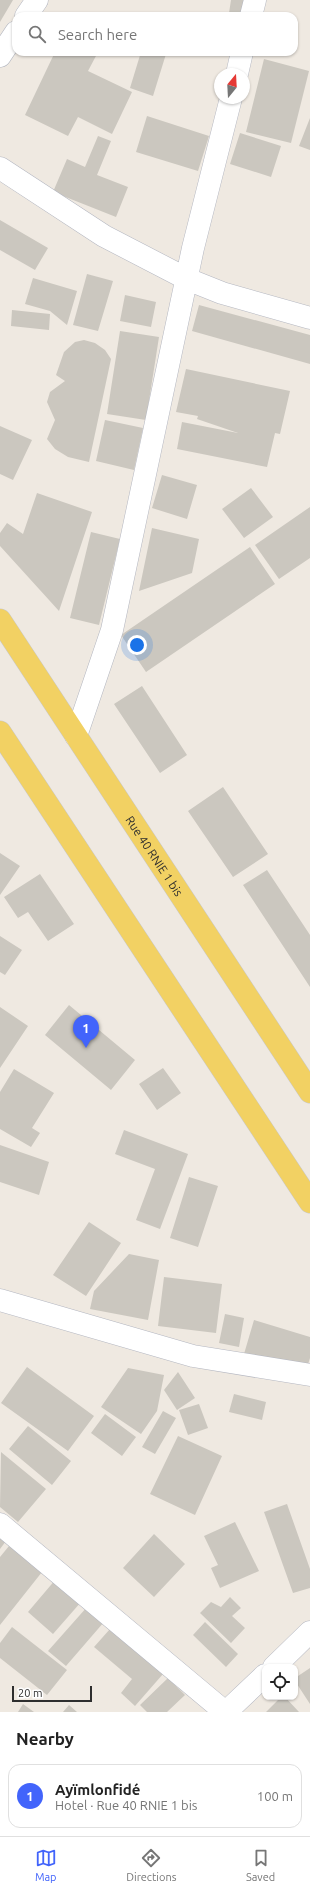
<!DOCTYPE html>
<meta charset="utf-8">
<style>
:root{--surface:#fff;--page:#f2f2f2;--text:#222;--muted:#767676;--line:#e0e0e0;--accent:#4264fb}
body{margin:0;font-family:Ubuntu,sans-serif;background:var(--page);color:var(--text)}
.controls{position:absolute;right:12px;bottom:12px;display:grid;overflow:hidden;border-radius:8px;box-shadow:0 1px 3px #0004}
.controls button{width:36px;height:36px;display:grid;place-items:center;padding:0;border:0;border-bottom:1px solid var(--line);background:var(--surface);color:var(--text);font:20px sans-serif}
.compass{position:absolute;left:214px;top:68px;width:36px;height:36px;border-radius:50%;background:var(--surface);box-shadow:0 1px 3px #0004;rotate:18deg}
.scale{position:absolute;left:12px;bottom:10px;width:80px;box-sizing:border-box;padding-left:4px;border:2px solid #2e2e2e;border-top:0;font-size:11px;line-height:14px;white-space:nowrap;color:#2e2e2e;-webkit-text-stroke:3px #fff;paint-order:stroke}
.you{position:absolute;left:137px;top:645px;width:14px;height:14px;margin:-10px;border:3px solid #fff;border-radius:50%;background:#1a73e8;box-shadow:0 0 0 6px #1a73e833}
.badge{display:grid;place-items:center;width:26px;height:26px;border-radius:50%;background:var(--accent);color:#fff;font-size:13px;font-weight:700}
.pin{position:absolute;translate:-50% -33px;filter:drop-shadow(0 1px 2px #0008)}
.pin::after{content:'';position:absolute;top:21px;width:14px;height:12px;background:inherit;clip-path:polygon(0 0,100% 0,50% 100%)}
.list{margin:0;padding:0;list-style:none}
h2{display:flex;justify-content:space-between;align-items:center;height:52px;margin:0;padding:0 16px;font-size:17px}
h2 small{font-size:13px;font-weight:400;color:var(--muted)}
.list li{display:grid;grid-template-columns:26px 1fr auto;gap:12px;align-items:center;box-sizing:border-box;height:64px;margin:0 8px 8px;padding:0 8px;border:1px solid var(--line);border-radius:12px}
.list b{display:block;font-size:15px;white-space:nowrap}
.list p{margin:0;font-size:13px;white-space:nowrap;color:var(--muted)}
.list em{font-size:13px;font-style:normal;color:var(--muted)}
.icon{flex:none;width:22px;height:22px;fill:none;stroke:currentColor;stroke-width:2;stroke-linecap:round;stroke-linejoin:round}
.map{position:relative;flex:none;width:310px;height:1712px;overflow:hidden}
.search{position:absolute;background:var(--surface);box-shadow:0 1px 3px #0004;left:12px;right:12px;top:12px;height:44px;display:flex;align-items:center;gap:10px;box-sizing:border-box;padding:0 14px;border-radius:12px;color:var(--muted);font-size:15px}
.sheet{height:124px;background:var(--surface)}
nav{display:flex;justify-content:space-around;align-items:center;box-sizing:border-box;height:56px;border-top:1px solid var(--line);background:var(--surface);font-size:11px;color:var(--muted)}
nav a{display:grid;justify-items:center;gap:2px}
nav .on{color:var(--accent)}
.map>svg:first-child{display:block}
.building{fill:#cbc7bf}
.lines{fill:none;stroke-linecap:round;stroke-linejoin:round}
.minor-casing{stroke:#b4b7c1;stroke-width:23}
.major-casing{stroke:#c9c9c9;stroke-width:23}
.minor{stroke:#fff;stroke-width:22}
.major{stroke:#f2d163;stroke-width:22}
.labels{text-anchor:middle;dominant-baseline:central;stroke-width:3.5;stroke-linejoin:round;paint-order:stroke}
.street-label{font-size:12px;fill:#2e2e2e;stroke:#fff}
</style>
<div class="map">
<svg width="310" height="1712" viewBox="0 0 310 1712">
<rect width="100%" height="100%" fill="#efe9e1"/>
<path class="building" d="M0,0H13L0,22Z
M231,0H252L246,16L229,13Z
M55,52H93L97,54L88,71L132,92L112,134L78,117L68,136L25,115Z
M141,52H159L166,54L153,96L130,88Z
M264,59L309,71L291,143L246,132Z
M147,116L209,136L198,171L136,152Z
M310,118V150L299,146Z
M240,133L281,146L271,177L230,164Z
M98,136L111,141L97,175L128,187L116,217L53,192L67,159L85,167Z
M0,220L48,248L35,270L0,250Z
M87,274L113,281L98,331L73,325Z
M33,278L77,291L67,325L50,311L25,304Z
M125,295L156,302L151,327L120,321Z
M199,305L310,335V364L192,331Z
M12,310L50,314L49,330L11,326Z
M120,331L159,337L146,420L107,414Z
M84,340L95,343L105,350L111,359L89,462L68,457L55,449L47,439L55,420L47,402L50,392L65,381L56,375L64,352L75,342Z
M186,369L290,391L280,434L275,433L267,467L177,449L182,422L238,433L197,419L198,416L176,412Z
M105,420L143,428L134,470L96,461Z
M0,426L32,440L13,480L0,474Z
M162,475L197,485L187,519L152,508Z
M251,488L273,517L244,538L222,509Z
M37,493L92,512L59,611L0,546V533L7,523L23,534Z
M310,507V558L279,579L255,545Z
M152,528L199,539L192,573L139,591Z
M91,532L120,539L99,625L70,618Z
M250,547L275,584L146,672L121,635Z
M142,686L187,755L160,773L114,704Z
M223,787L268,854L233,877L188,811Z
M0,853L20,866L0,895Z
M267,870L310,935V987L243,885Z
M40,874L74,924L48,941L28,912L18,918L4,897Z
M0,936L22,950L5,975L0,972Z
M69,1005L135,1060L111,1090L45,1035Z
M0,1007L28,1026L0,1068Z
M163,1068L181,1093L157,1110L139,1084Z
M14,1069L54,1093L32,1128L40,1133L31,1147L0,1129V1092Z
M124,1130L188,1154L160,1229L136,1220L155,1169L115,1154Z
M0,1145L49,1162L39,1195L0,1182Z
M189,1177L218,1186L198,1247L170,1238Z
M89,1222L121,1243L86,1296L53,1275Z
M129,1254L159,1260L148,1320L90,1309L94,1291Z
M164,1277L222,1284L216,1333L158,1326Z
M225,1314L244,1318L239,1347L219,1343Z
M254,1320L310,1337V1358L305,1374L244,1354Z
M27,1367L94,1416L68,1451L1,1403Z
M128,1368L164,1375L157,1411L141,1434L101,1407Z
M178,1372L195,1398L177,1410L164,1390Z
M234,1394L266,1402L262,1420L229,1412Z
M199,1404L208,1428L188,1435L179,1410Z
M163,1411L176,1418L155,1454L142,1447Z
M105,1414L136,1437L122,1456L91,1433Z
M28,1426L71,1461L52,1485L9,1449Z
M178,1436L222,1456L195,1515L150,1494Z
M1,1452L46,1489L18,1522L0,1507Z
M287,1504L310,1569V1588L293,1593L264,1512Z
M235,1522L259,1571L220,1588L211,1568L218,1565L204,1536Z
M154,1534L185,1564L154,1597L123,1568Z
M0,1536L6,1541L0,1549Z
M9,1546L42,1572L0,1625V1557Z
M56,1579L81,1602L53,1634L28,1612Z
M230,1597L241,1608L232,1616L245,1628L231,1643L200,1613L211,1602L221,1607Z
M87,1607L104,1622L66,1666L48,1651Z
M205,1622L238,1654L226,1667L193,1635Z
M12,1627L67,1670L47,1695L0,1658V1643Z
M110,1629L163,1674L135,1706L121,1693L132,1679L94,1647Z
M310,1668V1704L295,1681V1678Z
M168,1678L185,1695L167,1712H147L140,1705Z
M281,1697H285L299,1712H266Z
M23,1704L34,1712H18Z
M69,1705L77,1712H63Z"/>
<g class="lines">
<g class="minor-casing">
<path id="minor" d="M26,16L37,0
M251,16L255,0
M0,56L16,32
M237,74L242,52
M0,168L104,236L187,279L222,293L310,318
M76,736L112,630L193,248L231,98
M0,1300L193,1356L310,1375
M0,1524L225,1712
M274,1667L310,1632
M226,1712L265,1675"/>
</g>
<g class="major-casing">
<g id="major">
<path id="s1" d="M0,620L310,1092"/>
<path d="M0,732L310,1202"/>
</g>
</g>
<use href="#minor" class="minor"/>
<use href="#major" class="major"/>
</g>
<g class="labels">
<g class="street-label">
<text stroke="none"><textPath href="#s1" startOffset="282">Rue 40 RNIE 1 bis</textPath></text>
</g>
</g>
</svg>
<div class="controls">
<button><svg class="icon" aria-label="locate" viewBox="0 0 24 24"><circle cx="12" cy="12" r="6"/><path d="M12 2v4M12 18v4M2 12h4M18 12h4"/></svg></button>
</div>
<svg class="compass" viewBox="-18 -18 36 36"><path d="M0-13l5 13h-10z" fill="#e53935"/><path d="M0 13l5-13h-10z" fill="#767676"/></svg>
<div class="scale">20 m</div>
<div class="you"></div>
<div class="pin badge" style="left:86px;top:1048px">1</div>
<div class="search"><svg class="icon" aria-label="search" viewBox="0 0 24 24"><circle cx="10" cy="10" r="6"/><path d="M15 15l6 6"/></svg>Search here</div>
</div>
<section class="sheet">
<h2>Nearby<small></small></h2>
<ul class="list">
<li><span class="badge">1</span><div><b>Ayïmlonfidé</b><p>Hotel · Rue 40 RNIE 1 bis</p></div><em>100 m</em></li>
</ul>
</section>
<nav>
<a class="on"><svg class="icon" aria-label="map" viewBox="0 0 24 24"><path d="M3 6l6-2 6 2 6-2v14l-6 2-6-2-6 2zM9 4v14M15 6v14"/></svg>Map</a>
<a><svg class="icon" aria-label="directions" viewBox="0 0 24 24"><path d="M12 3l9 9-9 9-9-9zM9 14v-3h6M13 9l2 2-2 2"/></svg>Directions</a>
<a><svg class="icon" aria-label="saved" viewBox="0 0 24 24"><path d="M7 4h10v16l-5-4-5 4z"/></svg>Saved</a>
</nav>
